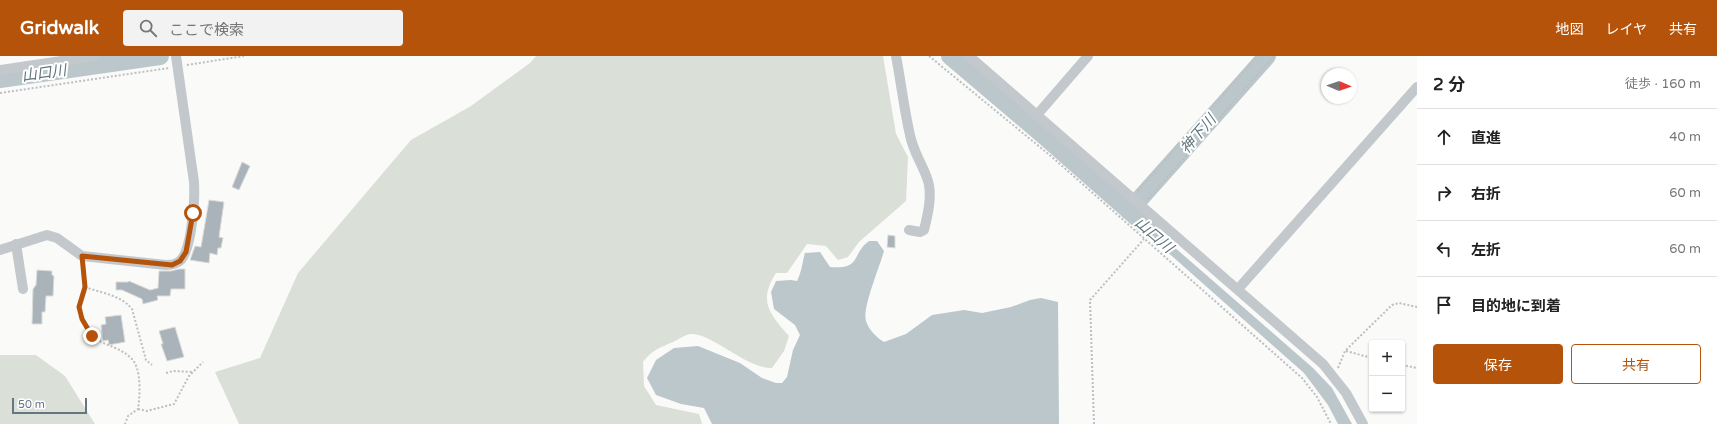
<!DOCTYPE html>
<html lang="ja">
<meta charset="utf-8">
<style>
:root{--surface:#fff;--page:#f2f2f2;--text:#222;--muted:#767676;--line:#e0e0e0;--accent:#b45309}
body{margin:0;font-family:"Varela Round","Noto Sans JP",sans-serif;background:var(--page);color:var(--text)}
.controls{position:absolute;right:12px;bottom:12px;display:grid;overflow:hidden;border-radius:4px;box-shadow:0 1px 3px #0004}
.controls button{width:36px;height:36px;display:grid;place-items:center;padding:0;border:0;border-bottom:1px solid var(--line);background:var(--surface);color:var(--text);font:20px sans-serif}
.compass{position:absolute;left:1321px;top:12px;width:36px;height:36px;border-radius:50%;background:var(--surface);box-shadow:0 1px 3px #0004;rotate:92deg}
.scale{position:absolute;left:12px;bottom:10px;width:75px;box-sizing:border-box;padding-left:4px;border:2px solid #657683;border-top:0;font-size:11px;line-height:14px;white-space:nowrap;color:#657683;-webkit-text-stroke:3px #fff;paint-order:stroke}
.stop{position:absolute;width:12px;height:12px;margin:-9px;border:3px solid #b45309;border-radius:50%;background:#fff}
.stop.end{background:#b45309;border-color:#fff;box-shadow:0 1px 4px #0008}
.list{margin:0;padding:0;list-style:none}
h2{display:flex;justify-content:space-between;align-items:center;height:52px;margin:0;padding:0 16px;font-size:17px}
h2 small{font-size:13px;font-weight:400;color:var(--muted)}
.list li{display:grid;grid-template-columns:26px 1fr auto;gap:12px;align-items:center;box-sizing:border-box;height:56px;padding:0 16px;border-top:1px solid var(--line)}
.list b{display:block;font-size:15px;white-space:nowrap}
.list em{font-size:13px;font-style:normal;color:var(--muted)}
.actions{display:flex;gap:8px;padding:12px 16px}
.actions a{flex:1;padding:9px 0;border:1px solid var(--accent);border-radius:4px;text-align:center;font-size:14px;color:var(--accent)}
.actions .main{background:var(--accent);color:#fff}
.icon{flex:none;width:22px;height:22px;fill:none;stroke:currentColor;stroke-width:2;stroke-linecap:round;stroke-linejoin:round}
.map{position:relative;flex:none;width:1417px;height:368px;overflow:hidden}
header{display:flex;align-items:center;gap:24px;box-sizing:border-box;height:56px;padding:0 20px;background:var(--accent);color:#fff}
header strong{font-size:19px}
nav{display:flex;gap:22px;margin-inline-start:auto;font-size:14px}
.search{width:280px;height:36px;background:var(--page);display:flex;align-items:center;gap:10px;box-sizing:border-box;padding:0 14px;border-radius:4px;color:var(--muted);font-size:15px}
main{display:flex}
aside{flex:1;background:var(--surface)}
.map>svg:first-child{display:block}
.green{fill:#dadfd7}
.water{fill:#bbc7cb}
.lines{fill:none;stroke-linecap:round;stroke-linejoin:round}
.river{stroke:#bbc7cb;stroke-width:18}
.building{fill:#aab3b9;stroke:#dcdcda}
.path{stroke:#bbbfc2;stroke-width:2;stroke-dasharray:2 2;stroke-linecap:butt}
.minor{stroke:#c3c8cc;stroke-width:10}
.route{stroke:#b45309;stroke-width:5}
.labels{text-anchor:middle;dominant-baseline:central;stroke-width:4;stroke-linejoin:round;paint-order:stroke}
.water-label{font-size:15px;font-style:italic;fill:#60757c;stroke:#fff}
</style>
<header>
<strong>Gridwalk</strong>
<div class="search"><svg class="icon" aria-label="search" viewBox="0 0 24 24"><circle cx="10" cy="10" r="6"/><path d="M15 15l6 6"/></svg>ここで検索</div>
<nav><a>地図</a><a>レイヤ</a><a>共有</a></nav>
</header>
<main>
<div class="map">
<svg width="1417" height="368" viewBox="0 0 1417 368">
<rect width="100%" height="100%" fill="#fafaf8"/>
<path class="green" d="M536,0H883L896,78L908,101L906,145L859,186L848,201L838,204L826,190L807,188L787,217H776C758,245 769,257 789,280L784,295L772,312C747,313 711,276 690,278C684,279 678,284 673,286C659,292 652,294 643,306L644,330L656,349L699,358L702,368H239L215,316L260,302L298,217L411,84L471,50L530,7Z
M0,299H36L65,320L95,368H0Z"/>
<path class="water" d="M1134,156L1313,312L1332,332L1352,368H1338L1328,349L1304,317L1129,162Z
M869,185H877L884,195C880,210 862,252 866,265C869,274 876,281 884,286L906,278L932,259L964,254L982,257L1011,251L1030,244L1041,242L1058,246L1059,368H712L704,352L681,348L656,339L647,322L656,304L674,292L698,290L740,307L762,322L776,327H782L787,321L793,294L800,279L795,269L774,253L771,236L776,225L791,224L797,225C802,215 802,207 805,197L820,196L830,211C862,214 851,198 869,185Z"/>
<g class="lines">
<path class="river" d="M950,0L1043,79L1151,174
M0,23L160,0
M1129,155L1267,0"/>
</g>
<path class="building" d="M242,106L250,110L239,134L232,131Z
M209,144L224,146L219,181L223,182L221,192H218L217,199L210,197L209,207L190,204L195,190L201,191Z
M888,179L895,180V192L887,191Z
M179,213H185V233H171L170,240H157L158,244L143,248L142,243L122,234H116V226H128L129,225L150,234L158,232L159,215H171Z
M37,214L52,215V219L54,220L53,240H46L45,256H42V268H32L33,233L36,229Z
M121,259L125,286L109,289L108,284L103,285L101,269L106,268L105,261Z
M175,271L184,301L167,305L161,288H163L159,275Z"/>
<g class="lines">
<path class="path" d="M929,0L1052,101L1302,322L1317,341L1331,368
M187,9L244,0
M0,37L169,12
M1138,135L1258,0
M1148,143L1274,0
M82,209C83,216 85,224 85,231C84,244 76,248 82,263C94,293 113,285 131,302C142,312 140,340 138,353L128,360L125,368
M85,231C101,237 121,239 132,253L146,304L152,309
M1346,295L1372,302
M1402,309L1417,312
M1338,312L1345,295L1392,249L1399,247L1417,251
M166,317L173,315L193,316
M138,353L147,355L174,348L189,320L203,306
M1094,368L1090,244L1144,183"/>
<path class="minor" d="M896,0C901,26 904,53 910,79C913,95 922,108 927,122C933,137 928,158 924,174L920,176L909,174
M969,0L1323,308L1346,337L1363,368
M0,14L95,0
M1036,60L1088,0
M16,188L23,233
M0,194L47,179L57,182L82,200L166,209C172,209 177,208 181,204C192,191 195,144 194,126L176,0
M1238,233L1417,31"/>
</g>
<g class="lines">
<path class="route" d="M92,280L82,263L79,251L85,231L82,200L172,209L180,205L186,196L193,157"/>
</g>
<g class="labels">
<g class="water-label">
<text transform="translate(44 17) rotate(-8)">山口川</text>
<text transform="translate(1198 78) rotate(-49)">神下川</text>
<text transform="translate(1154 179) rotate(41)">山口川</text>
</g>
</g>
</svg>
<div class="controls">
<button>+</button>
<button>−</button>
</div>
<svg class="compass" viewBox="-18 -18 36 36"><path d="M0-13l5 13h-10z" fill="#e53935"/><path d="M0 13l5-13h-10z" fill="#767676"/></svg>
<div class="scale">50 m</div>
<div class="stop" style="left:193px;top:157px"></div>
<div class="stop end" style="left:92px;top:280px"></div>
</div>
<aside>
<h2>2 分<small>徒歩 · 160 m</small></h2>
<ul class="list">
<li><svg class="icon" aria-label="ahead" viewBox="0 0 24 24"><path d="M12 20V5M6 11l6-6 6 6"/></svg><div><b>直進</b></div><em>40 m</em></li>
<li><svg class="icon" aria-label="right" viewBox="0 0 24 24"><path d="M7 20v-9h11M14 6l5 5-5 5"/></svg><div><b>右折</b></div><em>60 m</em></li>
<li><svg class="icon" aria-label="left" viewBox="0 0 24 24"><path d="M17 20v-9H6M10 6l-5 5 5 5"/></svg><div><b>左折</b></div><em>60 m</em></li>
<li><svg class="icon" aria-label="arrive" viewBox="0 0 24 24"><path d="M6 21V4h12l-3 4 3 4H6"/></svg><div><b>目的地に到着</b></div></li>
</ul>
<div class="actions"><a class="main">保存</a><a>共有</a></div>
</aside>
</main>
